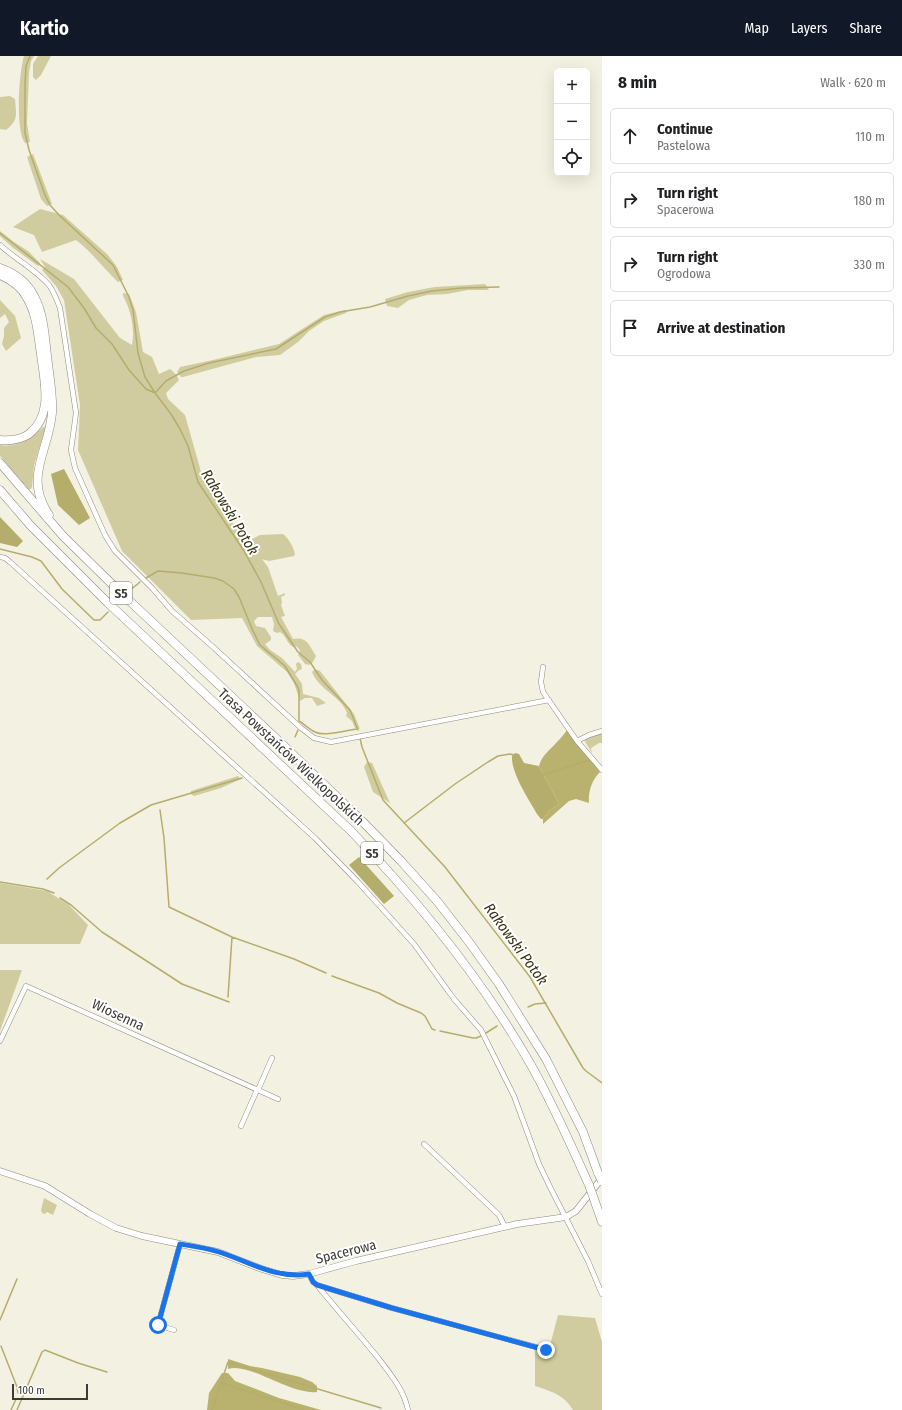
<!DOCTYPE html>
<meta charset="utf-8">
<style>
:root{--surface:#fff;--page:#f6f6f6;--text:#202124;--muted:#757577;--line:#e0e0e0;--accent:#111827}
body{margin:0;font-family:"Fira Sans Condensed",sans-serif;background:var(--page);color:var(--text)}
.controls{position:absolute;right:12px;top:12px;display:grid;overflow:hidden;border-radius:6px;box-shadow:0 4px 16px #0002}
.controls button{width:36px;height:36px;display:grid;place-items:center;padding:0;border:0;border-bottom:1px solid var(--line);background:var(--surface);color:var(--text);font:20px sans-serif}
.scale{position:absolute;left:12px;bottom:10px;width:76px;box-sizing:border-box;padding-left:4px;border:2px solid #3c3b35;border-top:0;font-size:11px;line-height:14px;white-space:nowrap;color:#3c3b35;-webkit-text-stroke:3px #fff;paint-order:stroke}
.stop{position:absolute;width:12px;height:12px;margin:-9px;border:3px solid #1a73e8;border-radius:50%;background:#fff}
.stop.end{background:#1a73e8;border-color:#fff;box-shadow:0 1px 4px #0008}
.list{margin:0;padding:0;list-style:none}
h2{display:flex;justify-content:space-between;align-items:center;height:52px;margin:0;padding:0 16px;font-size:17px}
h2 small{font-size:13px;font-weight:400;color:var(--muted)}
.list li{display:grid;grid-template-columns:26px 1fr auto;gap:12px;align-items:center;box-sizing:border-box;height:56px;margin:0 8px 8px;padding:0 8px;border:1px solid var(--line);border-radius:6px}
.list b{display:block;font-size:15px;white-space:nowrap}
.list p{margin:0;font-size:13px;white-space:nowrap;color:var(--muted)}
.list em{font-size:13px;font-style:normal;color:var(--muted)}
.icon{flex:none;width:22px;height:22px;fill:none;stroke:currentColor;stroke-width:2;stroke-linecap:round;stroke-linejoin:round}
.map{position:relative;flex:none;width:602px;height:1354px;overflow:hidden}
header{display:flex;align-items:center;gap:24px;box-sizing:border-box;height:56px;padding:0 20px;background:var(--accent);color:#fff}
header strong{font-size:19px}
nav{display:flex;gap:22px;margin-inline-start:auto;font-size:14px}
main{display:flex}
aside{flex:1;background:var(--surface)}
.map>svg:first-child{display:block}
.green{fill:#d0cca0}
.forest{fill:#b9b26f}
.water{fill:#b5ad6b}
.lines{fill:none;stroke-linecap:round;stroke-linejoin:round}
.stream{stroke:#b5ad6b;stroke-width:1.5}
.street-casing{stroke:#8d8c7d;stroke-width:5.5}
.secondary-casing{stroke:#8d8c7d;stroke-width:7}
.highway-casing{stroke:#8d8c7d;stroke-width:9}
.street{stroke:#fff;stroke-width:4.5}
.secondary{stroke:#fff;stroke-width:6}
.highway{stroke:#fff;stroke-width:8}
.highway-bridge-casing{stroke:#8d8c7d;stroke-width:9;stroke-linecap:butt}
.highway-bridge{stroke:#fff;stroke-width:8}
.route{stroke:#1a73e8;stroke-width:5}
.labels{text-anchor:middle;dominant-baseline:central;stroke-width:4;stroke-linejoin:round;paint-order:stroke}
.shield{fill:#fff;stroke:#767672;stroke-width:1}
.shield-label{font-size:13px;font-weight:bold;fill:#3c3b35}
.street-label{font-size:14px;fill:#3c3b35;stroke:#fff}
.water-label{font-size:15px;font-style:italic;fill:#363314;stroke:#fff}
</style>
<header>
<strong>Kartio</strong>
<nav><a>Map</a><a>Layers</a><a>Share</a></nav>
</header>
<main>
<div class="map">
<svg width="602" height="1354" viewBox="0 0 602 1354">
<rect width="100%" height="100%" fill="#f3f1e1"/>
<path class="green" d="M24,0H34L31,5L29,17L27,67L30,86L25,87C15,74 19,16 24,0Z
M38,0H51L41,19L36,24L33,21V8Z
M10,40L15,43C16,58 19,64 6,74L0,73V41Z
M33,98L52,148L47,150L41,143L27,101Z
M40,153L63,159L108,199L117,211L123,224L118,226C103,212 92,196 76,184L42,196L34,179L13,171Z
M0,175L14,186L28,195L40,207L38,210L12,191L0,180Z
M40,203L74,223L120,282L132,289C135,273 131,254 123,240V237L129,238L136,256L143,296L152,301L159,318L170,313C174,316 177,319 179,324L166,337L168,343L185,359L203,423L239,476L249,488L250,484L260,479L283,478C289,483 293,490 295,498L294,500L269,505L262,503L268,511L278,540L285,537V539L281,541L282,547L281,549L285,560L281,561L293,583C307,580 309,589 316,600L313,606L309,609L305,608L298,599L300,594L296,590L293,591C287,588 286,579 280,576L277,577L273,575L274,568L272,561H258L254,565L256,570L265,572L271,581V584L265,588L270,594L282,602L295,616L297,613L296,608L298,606L301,608L302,613L299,614L295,618L302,628L303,638L319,642L326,647L317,650L312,642H305L300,645L294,627L287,616L257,590L242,562L191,564L122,495L78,394L80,349L64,244L56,230L42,214L45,211Z
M485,228L489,234H468L447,238L427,239L409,244L398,252L387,250L385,243L408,236L435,231Z
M0,244L15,260L21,282L6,295L2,288L4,280V272L9,266L5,258L0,262Z
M345,254L347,256L346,257L324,265L309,275L298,286L280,299L256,301L183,321H181L177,316L180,311L213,304L279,288L324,259Z
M43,371H46L34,409L32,431L31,433H28L0,400V389C17,392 32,383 43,371Z
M314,614H318L320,615L354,658L360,673L355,672L352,665L346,660L347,657C341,640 320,635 312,616Z
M602,678V687H599L591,692L592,697L584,684L591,680Z
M367,706L372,707L390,747L373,736L364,711Z
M238,720L241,723L221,732L194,740L191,738V735Z
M0,827L47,835L69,849L88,869L80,888H0Z
M0,914H22L0,975Z
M44,1142L57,1149L53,1159L47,1156L45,1158L42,1157L41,1154Z
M558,1259L595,1262L602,1286V1354H573C563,1338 552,1336 535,1330V1294L548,1297Z"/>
<path class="forest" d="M568,673L600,716C592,724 588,735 589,747L576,743L569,745L543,768V763L549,755L559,748L539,710C542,699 550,694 557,686C561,682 564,678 568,673Z
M228,1303L250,1310L262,1312L300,1321L312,1326L317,1330V1336C290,1339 249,1306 228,1313Z
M222,1317H228L235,1325L279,1342L321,1354H207L209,1337Z"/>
<path class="water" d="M64,413L90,462L79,469L58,449L51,418Z
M0,461L23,485L17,491L0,487Z
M515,697L519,698L524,707L539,710L559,748L549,755L543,763H541L537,758C528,742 511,717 512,700Z
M359,801L394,840L384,848L349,809Z"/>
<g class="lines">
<path class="stream" d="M30,0L26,10L25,29V77L29,94L45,139L50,149L59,159L113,209L129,241L133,254L138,297L145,321L155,337L171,358L180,373L188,390L198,426L244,495L261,526L279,568L298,596L310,606L322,624L350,654L358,674
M0,177L68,231L84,252L96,272L112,288L129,314L146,333L155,337L166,325L184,315L209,307L276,293L325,261L340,256L370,251L408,240L432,235L462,232L499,231
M0,493L32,501L41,505L62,533L94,564H100L108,556
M146,522L158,515L182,517L214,522L223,525L234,533L239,541L253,575L260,589L285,610L297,630L299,634V665C304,668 309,673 315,676C325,681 346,674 357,673
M129,535L140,526
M295,681L298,674
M360,682L362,691L383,744L445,811L530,921L583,1012L586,1015L602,1027
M543,719L589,704
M160,754L164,782L169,851L232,881L294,903L326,917
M404,767L455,728L488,706L498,700L510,698L514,699
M47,823L59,812L120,767L151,749L242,722
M0,826L43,833L54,837
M60,842L71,849L102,876L182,928L229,946
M332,920L379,937L397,947L421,957L425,960L432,973L435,974
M228,941L232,881
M528,951L535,948L546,947
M440,975L473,982H476L481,980
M486,977L497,970
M0,1264L17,1223
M1,1290L17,1331L18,1337
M222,1327L304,1354
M11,1354L16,1343
M17,1354L42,1296L45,1294L78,1307L107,1316
M212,1354L228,1306L381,1352"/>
<g class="street-casing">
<path id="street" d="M0,189C15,203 35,213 49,229C54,236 57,244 60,252L76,357L71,394L75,412L105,479L115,495L153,533L172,555L212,590L301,672L314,682L331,686L549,644
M0,501L5,502L10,506L315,782L358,826L414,888L454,943L481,974L514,1040L539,1108L551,1133L588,1205L602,1238
M543,611L541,626L543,636L577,685L602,714
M577,685L589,679L602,675
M0,985L26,930L278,1043
M258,1034L272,1002
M241,1070L257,1034
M424,1088L499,1159L505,1171
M309,1218L313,1226L317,1229L392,1252L547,1294
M317,1229C337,1254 359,1278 379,1303C391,1319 404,1334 408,1354
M174,1274L158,1269L180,1188"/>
</g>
<g class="secondary-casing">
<path id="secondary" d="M0,1115L45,1130L90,1158L116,1172L142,1180L218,1196L262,1213L282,1219L293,1220L309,1218L356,1205L517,1168L566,1161L576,1155L602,1122"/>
</g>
<g class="highway-casing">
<path id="highway" d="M0,212C14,217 27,226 34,240C45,260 45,287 48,308C50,324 53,341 52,357C49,395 23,421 49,459
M0,219C12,224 21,230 27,242C37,258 38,280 41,298C44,325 54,358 29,378C20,384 10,385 0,384
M0,407L63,480L119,535L282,688L362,765L401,805L437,845L469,886L499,928L546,1003L583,1076L598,1117
M0,434L30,469L107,546L351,775C419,846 482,923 531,1009C553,1048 571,1089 589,1129
M594,1143L602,1166"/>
</g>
<use href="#street" class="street"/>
<use href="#secondary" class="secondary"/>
<use href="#highway" class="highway"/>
<g class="highway-bridge-casing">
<path id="highway-bridge" d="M598,1117L602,1125
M589,1129L594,1143"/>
</g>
<use href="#highway-bridge" class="highway-bridge"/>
</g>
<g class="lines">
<path class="route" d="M158,1269L180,1188C193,1190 207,1192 219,1196C250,1206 275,1223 309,1218L313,1226L317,1229L392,1252L546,1294"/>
</g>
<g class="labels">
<g class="shield">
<rect x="110" y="526" width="22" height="22" rx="3"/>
<rect x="361" y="786" width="22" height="22" rx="3"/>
</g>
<g class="shield-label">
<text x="121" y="537">S5</text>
<text x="372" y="797">S5</text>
</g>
<g class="street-label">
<text transform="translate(291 701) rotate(43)">Trasa Powstańców Wielkopolskich</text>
<text transform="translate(118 959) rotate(25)">Wiosenna</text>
<text transform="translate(346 1196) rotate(-14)">Spacerowa</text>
</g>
<g class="water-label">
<text transform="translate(230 456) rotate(59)">Rakowski Potok</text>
<text transform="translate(516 888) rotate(54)">Rakowski Potok</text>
</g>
</g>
</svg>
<div class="controls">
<button>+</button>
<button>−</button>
<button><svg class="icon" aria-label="locate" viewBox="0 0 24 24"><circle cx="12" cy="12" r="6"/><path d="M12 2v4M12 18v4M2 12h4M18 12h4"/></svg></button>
</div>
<div class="scale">100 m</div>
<div class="stop" style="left:158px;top:1269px"></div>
<div class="stop end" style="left:546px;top:1294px"></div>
</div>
<aside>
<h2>8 min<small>Walk · 620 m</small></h2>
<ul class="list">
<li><svg class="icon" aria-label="ahead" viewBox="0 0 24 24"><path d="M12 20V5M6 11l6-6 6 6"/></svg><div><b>Continue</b><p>Pastelowa</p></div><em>110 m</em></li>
<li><svg class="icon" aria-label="right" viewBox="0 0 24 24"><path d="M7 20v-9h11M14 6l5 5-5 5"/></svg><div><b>Turn right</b><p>Spacerowa</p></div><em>180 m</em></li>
<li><svg class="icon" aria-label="right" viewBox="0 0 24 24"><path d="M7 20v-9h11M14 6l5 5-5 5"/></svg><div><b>Turn right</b><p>Ogrodowa</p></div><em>330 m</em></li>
<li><svg class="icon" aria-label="arrive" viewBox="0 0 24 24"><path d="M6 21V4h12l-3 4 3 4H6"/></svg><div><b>Arrive at destination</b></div></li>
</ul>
</aside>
</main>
